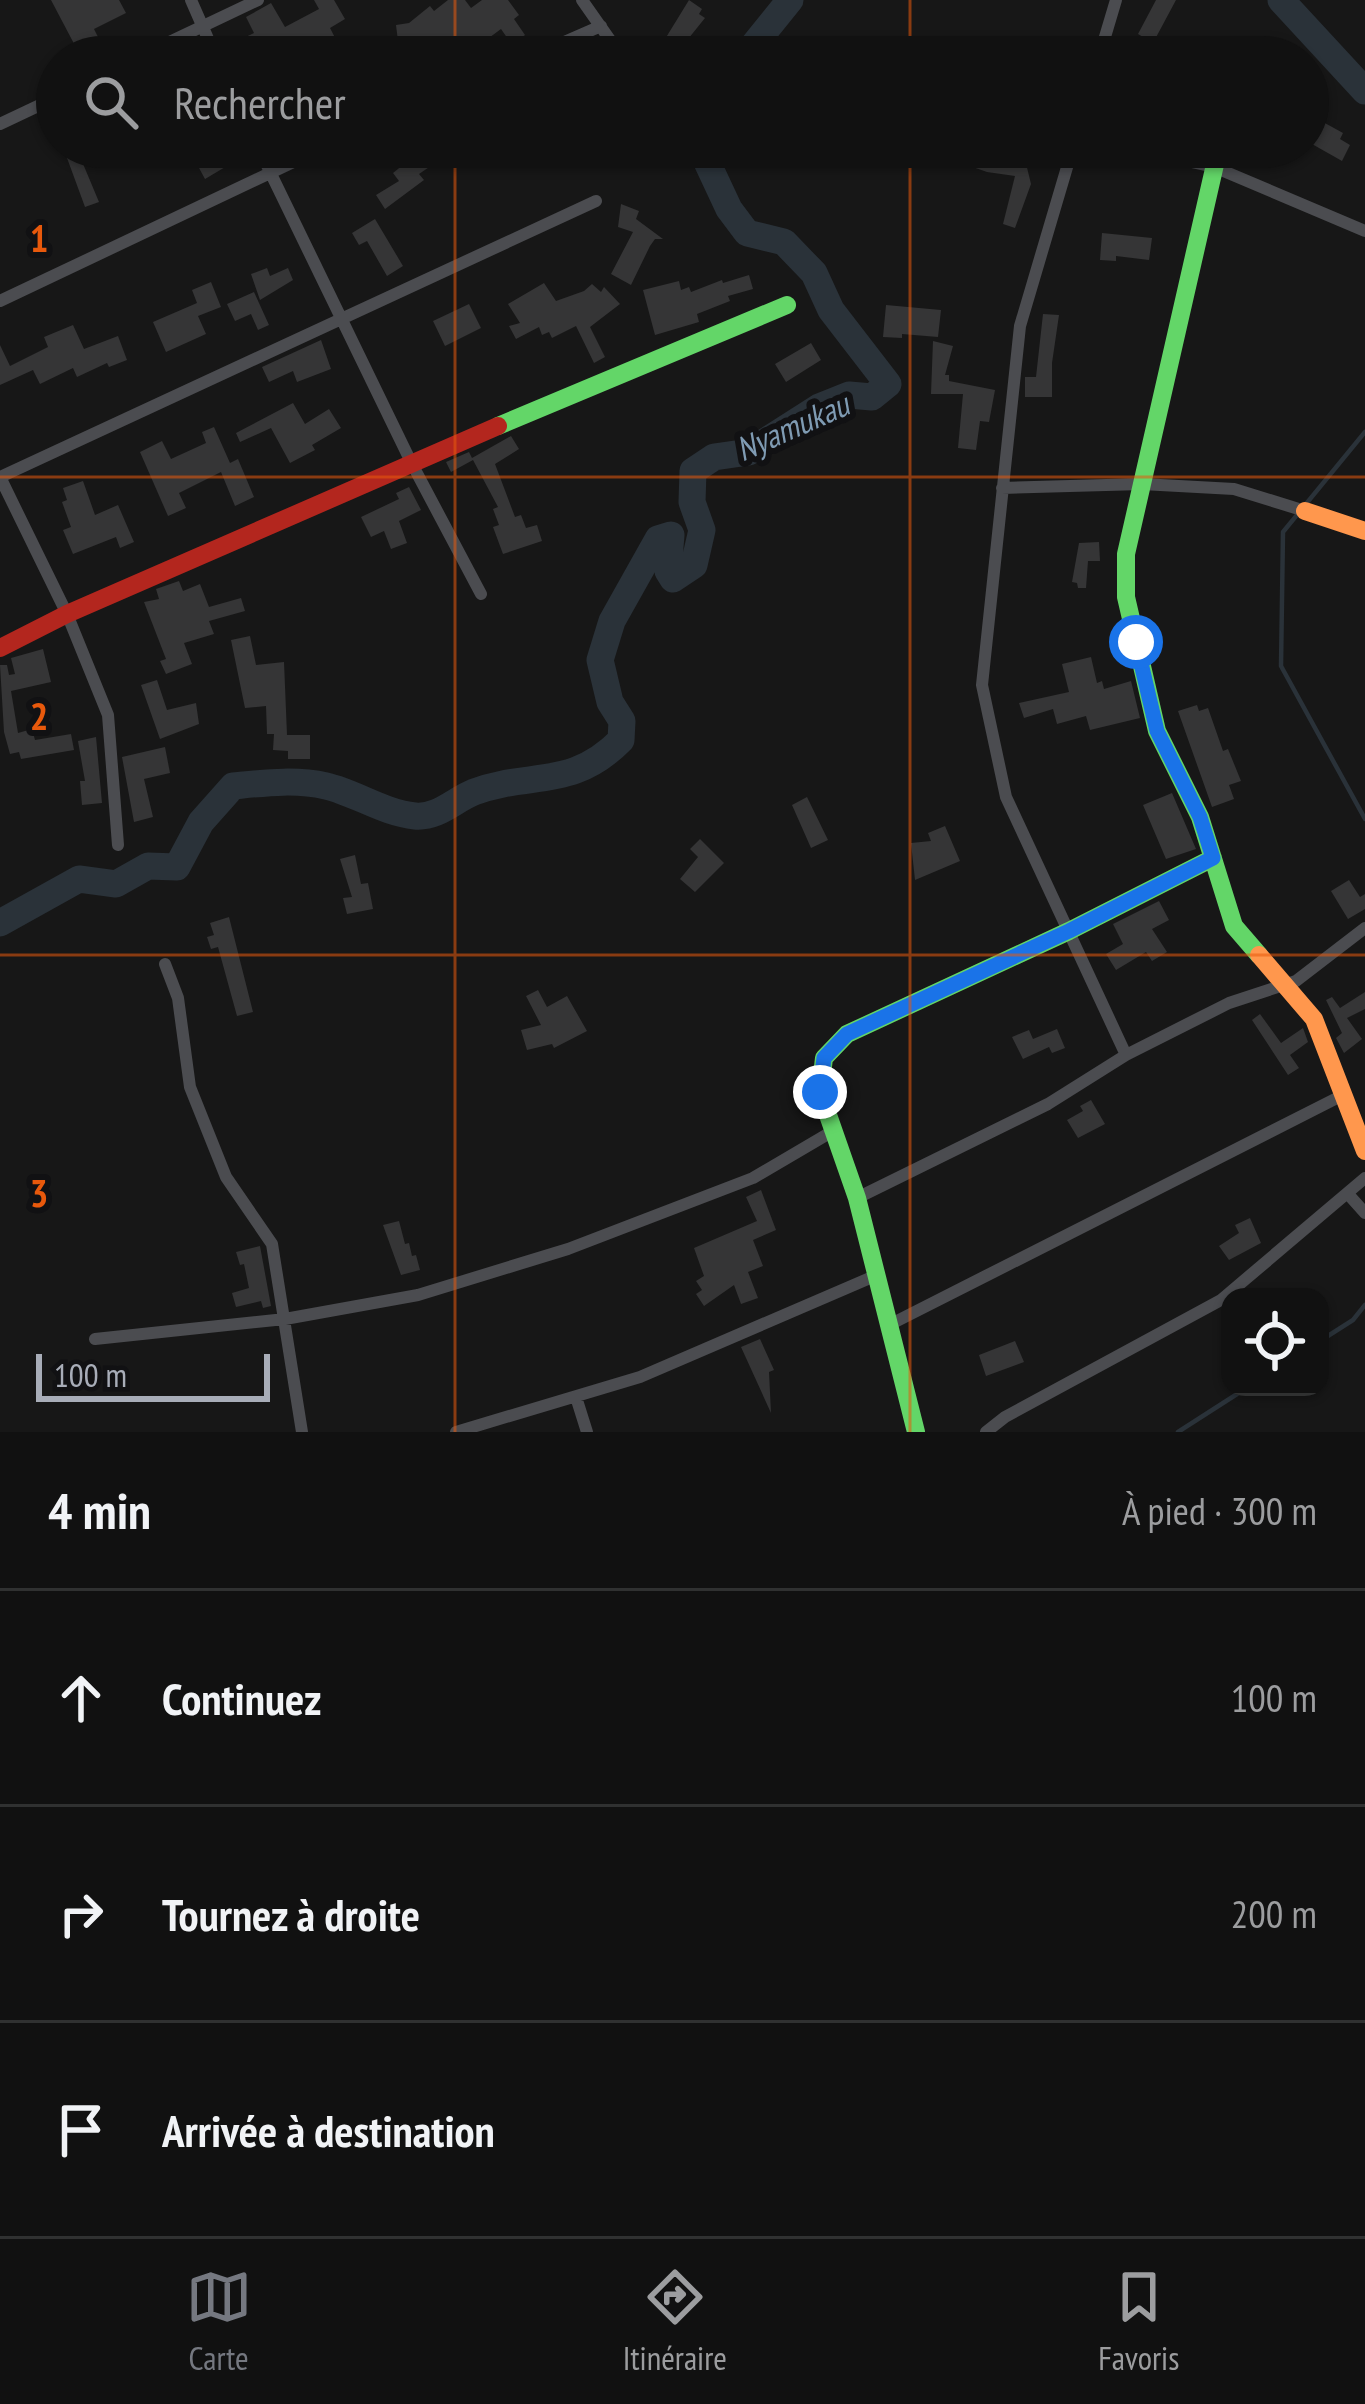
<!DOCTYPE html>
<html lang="fr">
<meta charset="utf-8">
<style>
:root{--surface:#111;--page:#1a1a1a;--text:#f1f3f6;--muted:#9c9d9f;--line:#303131;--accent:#757880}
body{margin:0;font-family:"PT Sans Narrow",sans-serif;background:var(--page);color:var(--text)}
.controls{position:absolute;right:36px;bottom:36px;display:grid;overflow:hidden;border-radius:24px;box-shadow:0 3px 9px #0004}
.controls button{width:108px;height:108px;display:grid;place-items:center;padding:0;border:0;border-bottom:3px solid var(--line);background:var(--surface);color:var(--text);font:60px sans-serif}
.scale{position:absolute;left:36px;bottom:30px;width:234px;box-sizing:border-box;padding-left:12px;border:6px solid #a8adb8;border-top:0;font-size:33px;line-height:42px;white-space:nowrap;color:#a8adb8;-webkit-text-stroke:9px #111113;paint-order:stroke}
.stop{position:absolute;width:36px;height:36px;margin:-27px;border:9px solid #1a73e8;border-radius:50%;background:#fff}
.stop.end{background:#1a73e8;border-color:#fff;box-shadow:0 3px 12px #0008}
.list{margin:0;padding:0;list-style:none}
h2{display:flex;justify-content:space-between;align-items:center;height:156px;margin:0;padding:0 48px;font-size:51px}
h2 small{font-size:39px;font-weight:400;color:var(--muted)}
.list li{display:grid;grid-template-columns:78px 1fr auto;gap:36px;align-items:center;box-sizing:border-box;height:216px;padding:0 48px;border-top:3px solid var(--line)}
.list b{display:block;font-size:45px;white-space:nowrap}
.list em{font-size:39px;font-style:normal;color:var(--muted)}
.icon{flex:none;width:66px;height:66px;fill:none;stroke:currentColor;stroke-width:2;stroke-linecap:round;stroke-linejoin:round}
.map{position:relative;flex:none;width:1365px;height:1432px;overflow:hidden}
.search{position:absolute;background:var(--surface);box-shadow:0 3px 9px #0004;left:36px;right:36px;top:36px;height:132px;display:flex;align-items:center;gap:30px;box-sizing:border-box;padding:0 42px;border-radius:66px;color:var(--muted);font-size:45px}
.sheet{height:804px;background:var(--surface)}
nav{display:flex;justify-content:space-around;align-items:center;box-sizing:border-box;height:168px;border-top:3px solid var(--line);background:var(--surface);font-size:33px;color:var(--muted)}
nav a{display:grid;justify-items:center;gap:6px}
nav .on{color:var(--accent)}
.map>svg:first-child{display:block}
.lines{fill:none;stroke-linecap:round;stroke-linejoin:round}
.stream{stroke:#2a3239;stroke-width:4.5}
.river{stroke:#2a3239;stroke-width:27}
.building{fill:#353536}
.street{stroke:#4b4c50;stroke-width:12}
.fast{stroke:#63d668;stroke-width:18}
.slow{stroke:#ff974d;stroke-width:18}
.jam{stroke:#b3261e;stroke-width:18}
.route{stroke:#1a73e8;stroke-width:15}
.grid{fill:none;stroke:#e8590c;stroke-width:3;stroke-opacity:0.55}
.labels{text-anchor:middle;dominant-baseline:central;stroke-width:12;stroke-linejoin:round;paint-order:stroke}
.water-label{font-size:33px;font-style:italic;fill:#7f9bb3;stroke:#111113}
.grid-label{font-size:39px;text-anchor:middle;font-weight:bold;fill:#e8590c;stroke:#111113;stroke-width:12;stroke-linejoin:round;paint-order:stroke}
</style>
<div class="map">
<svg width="1365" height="1432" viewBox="0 0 1365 1432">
<rect width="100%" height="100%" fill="#171717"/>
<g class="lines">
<path class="stream" d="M1365,432L1283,532L1281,666L1365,819
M1320,1341L1353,1320L1365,1305
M1178,1432L1248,1387"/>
<path class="river" d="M1281,0L1365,91
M744,57L790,0
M0,923L79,879L116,884L148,866L177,867L201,822L233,786C264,783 295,779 326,786C356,793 384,813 415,816C438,818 454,800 474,792C530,771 572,790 621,740L622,721L610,702L600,660L612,621L658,539L671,535L668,571L673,579L694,565L702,530L692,502L693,471L714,457L749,452L819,407L849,395L872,397L888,384L831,310L814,273L784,242L747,233L729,209L707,162V147"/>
</g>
<path class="building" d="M51,0H119L126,13L94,29L108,57H81Z
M314,0H334L345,19L330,28L345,57H303L296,43L271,57H230L225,47L254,33L246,17L271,3L285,27L319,9Z
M448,0H465L471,8L482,0H508L519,15L514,19L525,35L512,45L501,29L474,49L470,43L451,57H441L437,51L430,57H410L398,41L396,25L409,23L430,6L434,11Z
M689,0L702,9L699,14L705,18L676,54L662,44Z
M1156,0H1176L1153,43L1138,34Z
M1323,122L1343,133L1340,139L1350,145L1342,161L1312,144Z
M63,147H76L99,202L85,207Z
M205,147H248L249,153L205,179L192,155Z
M425,147H438L444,157L419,174L424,180L385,209L376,195L399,181L393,173Z
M927,147H1022L1031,184L1015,228L1003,224L1015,176L987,172L927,151Z
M621,204L639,211L636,219L663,239H655L650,246L631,285L611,274L633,232L618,227Z
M375,219L403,266L387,276L367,241L359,245L352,233Z
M1102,233L1152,238L1149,260L1116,256V261L1100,260Z
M267,268L270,276L288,268L293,280L260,300L251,274Z
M749,275L753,289L728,296L730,301L697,314L699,322L655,335L643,290L679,281L681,290L689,287L691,292L722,280L723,283Z
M211,282L221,307L198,316L206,334L166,352L153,322L197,303L192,290Z
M544,283L556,301L584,291L592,284L601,292L604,287L620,304L590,327L605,357L594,363L576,326L552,338L549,332L542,335L539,327L516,339L509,326L520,323L508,304Z
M254,292L269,325L258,330L251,314L235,321L227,304Z
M469,304L481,328L445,346L433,321Z
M886,305L941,310L938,337L902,334V338L883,337Z
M1043,314L1059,315L1052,363V397H1025V377H1036Z
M73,325L84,349L118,336L127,360L109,367L107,363L77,377L73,368L40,384L33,370L0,385V345L10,366L48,347L44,337Z
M321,340L331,369L297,382L293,371L269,382L262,367Z
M933,341L953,346L945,375H949V381L995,390L989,422L980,421L976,450L958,448L963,394H931Z
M811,343L821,360L786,382L775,364Z
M293,403L305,424L329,409L341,428L312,445L315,450L290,463L271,428L240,442L236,433Z
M214,427L230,463L238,459L254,497L235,506L221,472L179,493L186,508L168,516L140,452L162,441L171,459L206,443L202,432Z
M511,436L519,449L495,464L515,517L521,515L526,528L537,525L542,541L503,554L493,527L499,525L493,509L498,507L473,460L451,472L446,462L469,452L472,458Z
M83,481L95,515L118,505L134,542L120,548L116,537L73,554L63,530L71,527L62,502L67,500L63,488Z
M409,487L421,510L399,521L407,543L391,549L384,531L371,537L361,517L399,499L396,493Z
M1099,542L1100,561H1088L1086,588H1078L1077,583L1072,582L1079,543Z
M179,581L183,591L200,584L209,607L241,598L245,611L209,621L214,634L184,643L192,664L166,674L160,661L166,659L144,602L159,599L156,589Z
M250,636L256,665L284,662L287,735H310V759H288V751L273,750L274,734H267L266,706L245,708L231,640Z
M43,649L51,682L11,691L18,733L32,729L35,740L71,734L74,750L21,759L19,752L10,754L4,732L0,665H7L9,675L15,674L11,658Z
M1091,657L1097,683L1102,681L1104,689L1131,681L1140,718L1090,730L1086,716L1057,724L1053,709L1024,718L1019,703L1069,692L1062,664Z
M157,680L167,710L196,703L199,724L160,739L141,685Z
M1197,705L1199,711L1208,708L1223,751L1228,749L1241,781L1229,785L1234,799L1212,807L1178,711Z
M96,737L102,803L82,805L80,781H85L78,741Z
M165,747L170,773L144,779L153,817L134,822L122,757Z
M1172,793L1196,849L1166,859L1143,805Z
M807,797L828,840L811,848L792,805Z
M945,826L960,861L915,880L911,843L931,841L928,833Z
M700,839L724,863L695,892L680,879L698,857L690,849Z
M355,855L361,884L368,883L373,909L347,914L343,898L352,897L340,859Z
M1349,880L1360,897L1365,894V909L1348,919L1331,891Z
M1159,901L1169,920L1152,929L1167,952L1152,961L1146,952L1116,970L1106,954L1123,944L1113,924Z
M229,917L253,1012L237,1016L218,947L211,949L207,937L214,935L210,923Z
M538,990L547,1007L567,996L587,1031L554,1048L552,1044L527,1050L521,1030L541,1025L526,996Z
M1365,992V1009L1347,1018L1362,1039L1344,1053L1336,1038L1342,1033L1326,1000L1332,997L1340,1008Z
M1260,1014L1281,1043L1303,1028L1308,1042L1290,1055L1299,1068L1288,1075L1252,1020Z
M1057,1029L1065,1048L1052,1053L1049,1047L1023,1059L1012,1037L1029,1030L1033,1039Z
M1091,1100L1105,1124L1078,1138L1067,1120L1083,1111L1080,1106Z
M761,1190L776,1230L753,1240L763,1266L748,1272L758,1298L741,1304L734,1285L704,1306L696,1294L702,1290L696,1281L704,1276L694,1248L757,1221L746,1197Z
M1250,1218L1261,1243L1229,1260L1219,1246L1239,1233L1235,1225Z
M399,1221L405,1244L409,1243L412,1256L416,1255L420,1270L401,1275L383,1225Z
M260,1246L271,1306L263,1308L261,1301L236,1307L232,1293L249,1288L244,1264L240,1265L236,1252Z
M760,1339L774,1370L769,1372L771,1413L741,1347Z
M1015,1341L1024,1362L986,1376L979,1355Z"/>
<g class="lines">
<path class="street" d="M191,0L216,57
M582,0L622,57
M138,57L258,0
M530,57L601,26
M1099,57L1116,0
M1240,57L1243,47
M0,124L57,97
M258,147L411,462L481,594
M1073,147L1020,326L982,685L1006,797L1126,1055
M1124,147L1214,167L1365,231
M0,301L325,147
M0,477L596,201
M0,477L67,614L108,715L118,845
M1002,488L1142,484L1234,489L1305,511
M165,964L178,998L190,1087L226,1177L272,1244L302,1432
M1348,1194L1365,1213
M857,1198L1048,1104L1126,1055L1229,1003L1296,981L1365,928
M889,1325L1341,1096
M95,1339L285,1319L418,1295L568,1249L753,1178L833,1131
M576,1397L587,1432
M456,1432L640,1377L877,1275
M986,1432L1005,1417L1221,1300L1365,1178"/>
<path class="fast" d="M1219,147L1126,554V597L1157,731L1200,817L1234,926L1259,955
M498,426L787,305
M916,1432L857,1198L820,1092L824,1058L847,1034L1069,931L1213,858"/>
<path class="slow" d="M1305,511L1365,531
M1259,955L1314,1019L1365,1151"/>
<path class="jam" d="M0,648L67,614L498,426"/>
</g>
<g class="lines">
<path class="route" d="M820,1092L824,1058L847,1034L1069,931L1213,858L1200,817L1157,731L1136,642"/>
</g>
<path class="grid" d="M455,0V57M910,0V57M455,147V1432M910,147V1432M0,477H1365M0,955H1365"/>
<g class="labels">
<g class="water-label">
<text transform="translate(792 426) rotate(-24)">Nyamukau</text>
</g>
</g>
<g class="grid-label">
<text x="39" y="252">1</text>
<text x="39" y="730">2</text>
<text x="39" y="1207">3</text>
</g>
</svg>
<div class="controls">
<button><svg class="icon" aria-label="locate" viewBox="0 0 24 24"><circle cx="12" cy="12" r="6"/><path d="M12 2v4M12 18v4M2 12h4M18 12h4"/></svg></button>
</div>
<div class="scale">100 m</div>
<div class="stop" style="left:1136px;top:642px"></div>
<div class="stop end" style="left:820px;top:1092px"></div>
<div class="search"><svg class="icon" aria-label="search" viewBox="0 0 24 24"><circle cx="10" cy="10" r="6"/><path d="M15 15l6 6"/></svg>Rechercher</div>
</div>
<section class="sheet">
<h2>4 min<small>À pied · 300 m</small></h2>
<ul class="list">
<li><svg class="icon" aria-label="ahead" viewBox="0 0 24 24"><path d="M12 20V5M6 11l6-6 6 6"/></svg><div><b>Continuez</b></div><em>100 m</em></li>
<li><svg class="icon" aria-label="right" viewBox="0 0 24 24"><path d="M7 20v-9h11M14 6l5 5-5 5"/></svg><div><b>Tournez à droite</b></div><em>200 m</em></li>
<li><svg class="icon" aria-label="arrive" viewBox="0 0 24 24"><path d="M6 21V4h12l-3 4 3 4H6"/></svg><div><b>Arrivée à destination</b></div></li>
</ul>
</section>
<nav>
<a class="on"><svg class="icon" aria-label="map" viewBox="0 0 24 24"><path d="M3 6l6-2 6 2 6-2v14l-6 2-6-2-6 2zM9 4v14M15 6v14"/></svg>Carte</a>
<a><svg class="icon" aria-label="directions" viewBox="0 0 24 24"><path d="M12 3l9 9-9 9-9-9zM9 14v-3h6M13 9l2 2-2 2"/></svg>Itinéraire</a>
<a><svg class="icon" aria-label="saved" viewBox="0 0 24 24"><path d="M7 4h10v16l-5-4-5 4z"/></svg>Favoris</a>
</nav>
